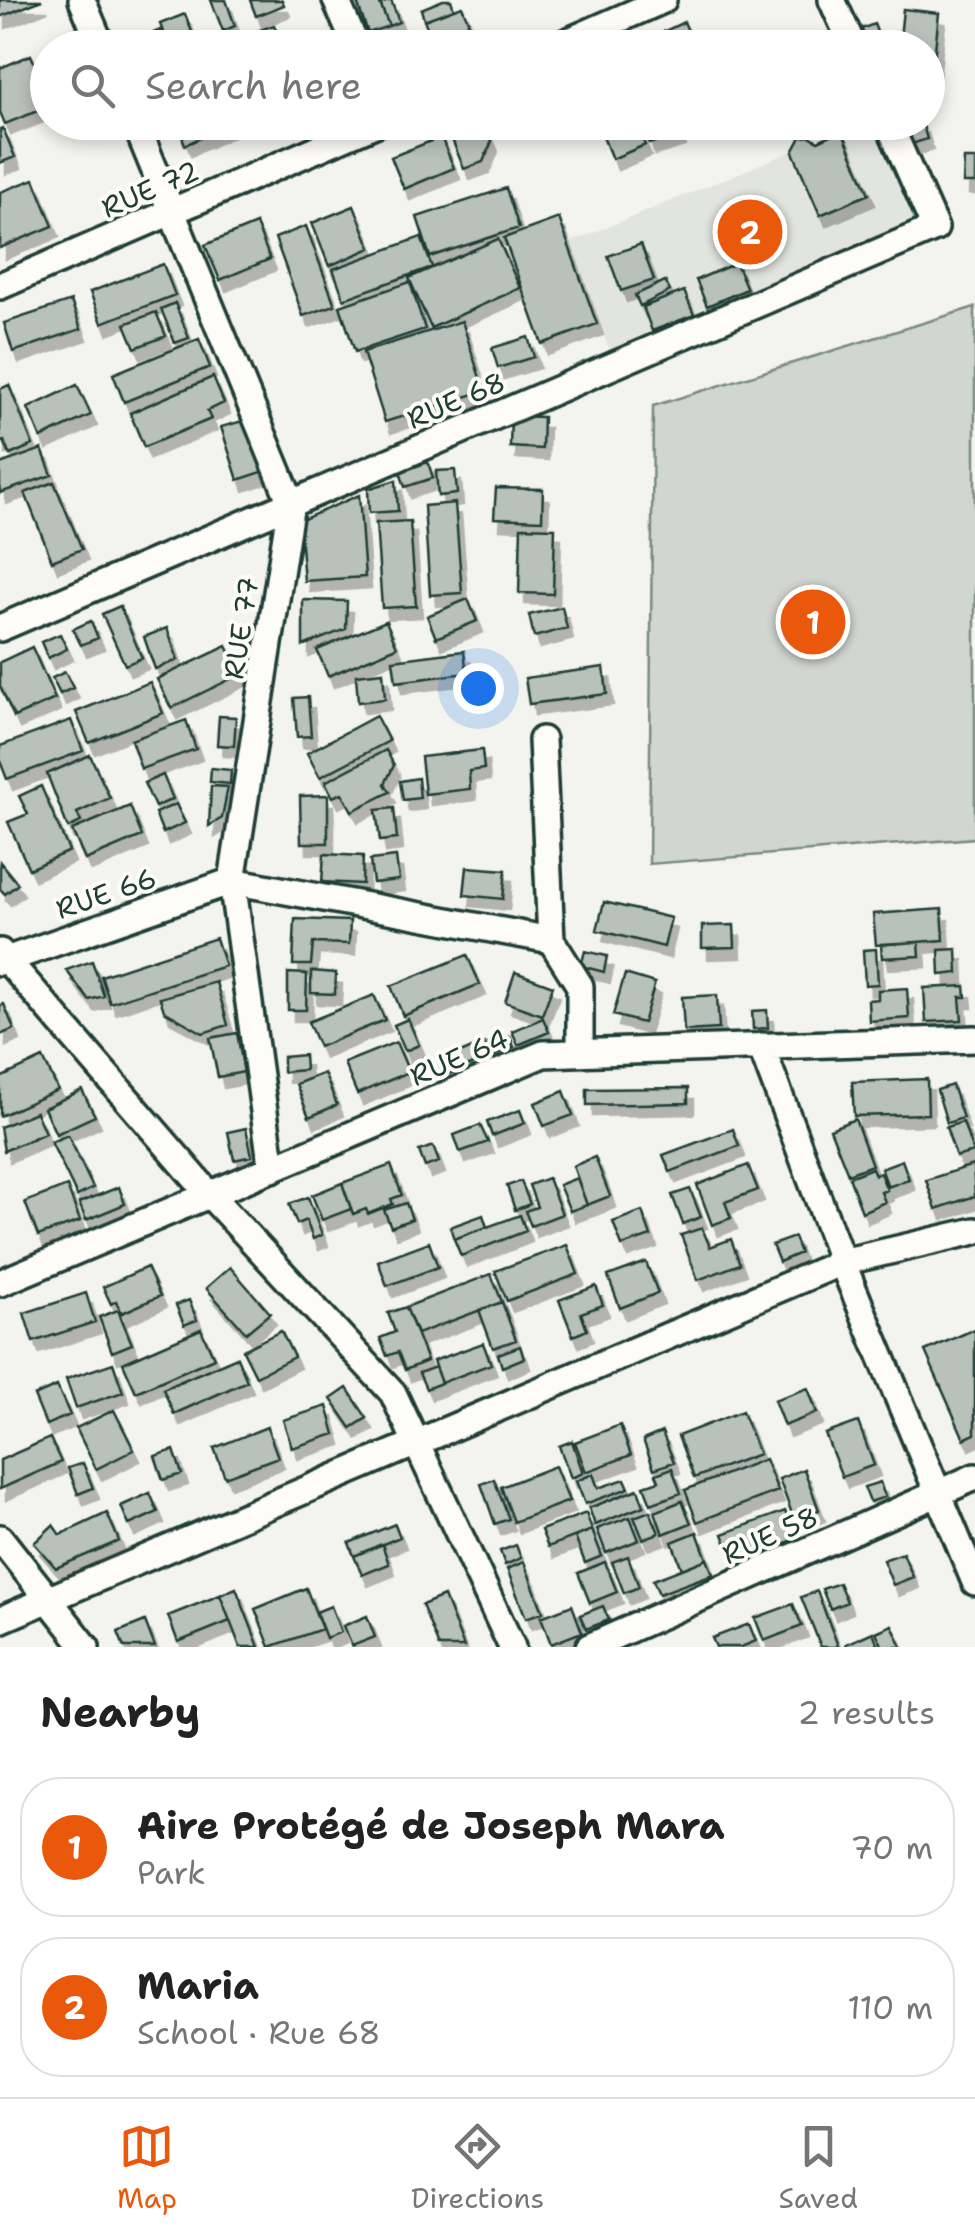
<!DOCTYPE html>
<meta charset="utf-8">
<style>
:root{--surface:#fff;--page:#f2f2f2;--text:#222;--muted:#767676;--line:#e0e0e0;--accent:#ea580c}
body{margin:0;font-family:"Shantell Sans",sans-serif;background:var(--page);color:var(--text)}
.you{position:absolute;left:478px;top:688px;width:35px;height:35px;margin:-25px;border:8px solid #fff;border-radius:50%;background:#1a73e8;box-shadow:0 0 0 15px #1a73e833}
.badge{display:grid;place-items:center;width:65px;height:65px;border-radius:50%;background:var(--accent);color:#fff;font-size:32px;font-weight:700}
.pin{position:absolute;translate:-50% -50%;border:5px solid #fff;box-shadow:0 2px 10px #0006}
.list{margin:0;padding:0;list-style:none}
h2{display:flex;justify-content:space-between;align-items:center;height:130px;margin:0;padding:0 40px;font-size:42px}
h2 small{font-size:32px;font-weight:400;color:var(--muted)}
.list li{display:grid;grid-template-columns:65px 1fr auto;gap:30px;align-items:center;box-sizing:border-box;height:140px;margin:0 20px 20px;padding:0 20px;border:2px solid var(--line);border-radius:40px}
.list b{display:block;font-size:38px;white-space:nowrap}
.list p{margin:0;font-size:32px;white-space:nowrap;color:var(--muted)}
.list em{font-size:32px;font-style:normal;color:var(--muted)}
.icon{flex:none;width:55px;height:55px;fill:none;stroke:currentColor;stroke-width:2;stroke-linecap:round;stroke-linejoin:round}
.map{position:relative;flex:none;width:975px;height:1647px;overflow:hidden}
.search{position:absolute;background:var(--surface);box-shadow:0 5px 15px #0003;left:30px;right:30px;top:30px;height:110px;display:flex;align-items:center;gap:25px;box-sizing:border-box;padding:0 35px;border-radius:55px;color:var(--muted);font-size:38px}
.sheet{height:450px;background:var(--surface)}
nav{display:flex;justify-content:space-around;align-items:center;box-sizing:border-box;height:140px;border-top:2px solid var(--line);background:var(--surface);font-size:28px;color:var(--muted)}
nav a{display:grid;justify-items:center;gap:5px}
nav .on{color:var(--accent)}
.map>svg:first-child{display:block}
.built{fill:#e2e5df}
.green{fill:#d1d6d1;stroke:#788a82;stroke-width:2.5}
.building{fill:#b9c1bb;stroke:#1f3d34;stroke-width:2.5;filter:url(#shadow)}
.lines{fill:none;stroke-linecap:round;stroke-linejoin:round}
.minor-casing{stroke:#1f3d34;stroke-width:32}
.minor{stroke:#fdfcf7;stroke-width:25}
.labels{text-anchor:middle;dominant-baseline:central;stroke-width:8;stroke-linejoin:round;paint-order:stroke}
.street-label{font-size:28px;fill:#1f3d34;stroke:#fdfcf7}
</style>
<div class="map">
<svg width="975" height="1647" viewBox="0 0 975 1647">
<defs>
<filter id="shadow"><feDropShadow dx="6" dy="11" stdDeviation="0" flood-color="#0004"/></filter>
</defs>
<rect width="100%" height="100%" fill="#f4f4ef"/>
<filter id="ink" filterUnits="userSpaceOnUse"><feTurbulence type="fractalNoise" baseFrequency=".01" numOctaves="2"/><feDisplacementMap in="SourceGraphic" scale="20" xChannelSelector="R" yChannelSelector="G"/><feConvolveMatrix kernelMatrix="1 2 1 2 8 2 1 2 1" color-interpolation-filters="sRGB"/></filter>
<g filter="url(#ink)">
<path class="built" d="M860,123H882L929,223L610,352L571,242Z"/>
<path class="green" d="M975,307V838L649,864L653,406Z"/>
<path class="building" d="M0,0H42L0,17Z
M211,0H226L235,26L223,31Z
M250,0H282L284,5L256,16Z
M356,0H379L389,26L368,33Z
M391,0L399,22L389,26L380,4Z
M443,0H451L454,9L424,20L421,9Z
M462,6L469,23L432,38L424,20Z
M903,9L939,13L931,87H928V48H899Z
M185,14L194,37L168,46L160,24Z
M684,22L694,43L684,48H657L652,37Z
M874,24L881,42L863,48L856,31Z
M274,25L281,43L289,40L291,48H244L240,37Z
M163,29L168,46L151,48L146,36Z
M31,55L48,94V107L5,124L0,112V68Z
M177,122H235L185,145Z
M473,122H484L492,141L483,162L464,169L449,132Z
M597,122H635L645,145L612,159Z
M656,122H676L679,135L649,144L644,127Z
M912,122H922L927,139L909,145L903,125Z
M3,128L15,157L0,163V129Z
M842,130L869,194L820,215L793,152L801,137L810,136L818,141Z
M441,137L454,168L404,189L391,157Z
M964,159H975V183H963Z
M34,179L53,226L0,248V192Z
M506,188L519,228L430,257L417,217Z
M354,206L371,248L329,266L312,223Z
M559,218L597,324L542,344L504,238Z
M256,224L270,259L220,280L205,245Z
M306,226L335,305L303,316L275,238Z
M421,237L432,267L344,299L333,269Z
M498,239L520,288L431,328L409,278Z
M641,244L654,280L621,291L608,256Z
M736,263L747,289L707,306L696,280Z
M163,264L175,295L102,323L90,292Z
M665,281L670,291L640,306L635,295Z
M410,282L425,329L355,352L340,306Z
M684,291L694,315L652,331L643,307Z
M71,301L81,329L13,352L4,323Z
M175,303L189,338L175,343L161,309Z
M156,312L166,336L135,348L125,324Z
M462,321L484,391L385,422L363,352Z
M528,337L534,357L498,368L492,348Z
M199,339L210,367L124,402L113,374Z
M213,377L224,403L207,411L211,419L144,447L130,413Z
M9,385L33,445L10,455L4,441L0,443V389Z
M77,385L91,415L41,438L28,408Z
M511,416L543,417L542,449L510,447Z
M246,420L262,472L238,480L221,427Z
M42,449L52,475L0,493V464Z
M428,462L433,478L405,487L400,472Z
M455,470L457,494L438,496L436,471Z
M396,480L398,511L369,513L368,489Z
M54,482L82,549L52,561L25,493Z
M496,488L543,489L542,520L494,518Z
M359,495L365,577L304,581L299,521Z
M455,503L462,593L430,595L424,506Z
M410,521L416,606L382,608L376,523Z
M521,527L555,528L553,594L519,593Z
M468,599L477,621L436,638L427,616Z
M303,600L347,601L346,629L303,646Z
M120,606L142,658L125,665L102,614Z
M562,607L567,628L534,637L529,615Z
M91,621L98,638L81,645L73,629Z
M386,621L397,647L328,676L317,650Z
M167,628L178,660L155,669L144,637Z
M60,634L67,649L48,658L41,642Z
M227,646L241,674L171,708L157,679Z
M32,647L55,699L14,717L0,686V662Z
M464,651L467,673L396,682L393,660Z
M604,667L607,694L529,704L525,678Z
M65,672L73,688L60,694L52,678Z
M383,672L385,699L358,702L356,675Z
M150,682L163,713L89,743L76,712Z
M308,697L311,736L297,737L294,698Z
M219,716L236,717L234,746L217,745Z
M376,716L389,741L320,777L307,753Z
M71,720L83,751L7,779L0,761V746Z
M186,720L196,749L141,769L131,740Z
M386,750L394,765L385,784L390,792L352,811L342,793L333,797L325,782Z
M482,750L484,769L469,771L470,789L425,794L421,757Z
M90,755L110,798L77,813L81,822L68,828L47,774Z
M211,768L231,770L230,784L210,782Z
M163,775L173,799L155,807L144,783Z
M418,778L420,798L403,800L400,781Z
M41,786L69,851L29,869L8,822L28,814L19,796Z
M211,786L228,787L222,818L209,826Z
M328,795V843H301L300,796Z
M176,804L185,823L163,833L155,813Z
M130,806L142,836L85,860L72,830Z
M394,808L397,839L380,841L376,810Z
M324,854L363,856L362,884L322,882Z
M396,857L399,880L373,883L370,860Z
M0,862L18,884L5,894L0,889Z
M467,867L506,870L503,899L464,895Z
M604,902L671,918L664,947L597,930Z
M942,909L944,940L876,945L873,914Z
M295,919L350,921L349,944L313,943L311,965H293Z
M734,925L735,947L702,948V926Z
M216,938L225,966L110,1003L101,976Z
M919,942L920,956L882,958L881,944Z
M876,949L878,984L865,985L863,950Z
M957,949L958,973L940,975L939,950Z
M585,951L607,956L604,972L581,966Z
M467,955L480,984L403,1016L391,986Z
M92,961L104,996L89,1000L66,970Z
M311,971L336,973L335,994L311,993Z
M515,972L553,986L542,1015L505,1002Z
M288,973L307,974L306,1010H288Z
M625,974L655,983L643,1023L613,1015Z
M216,982L228,1025L203,1033L164,1011L160,998Z
M965,986L966,997H960L962,1020L926,1022L924,988Z
M907,988L909,1018L869,1021L868,1000L878,999V990Z
M374,995L385,1020L319,1047L308,1022Z
M717,995L719,1029L684,1031L682,997Z
M4,1004L14,1029L0,1035V1006Z
M767,1010L768,1028L753,1029L752,1011Z
M543,1018L549,1032L518,1045L512,1031Z
M408,1019L419,1045L405,1051L394,1025Z
M237,1033L244,1072L218,1077L210,1038Z
M510,1036L514,1047L493,1056L488,1044Z
M396,1042L409,1072L357,1094L344,1063Z
M484,1043L490,1057L444,1076L439,1062Z
M304,1055L305,1070L283,1072V1057Z
M43,1058L58,1090L0,1116V1078Z
M324,1073L337,1105L309,1117L296,1084Z
M927,1079L928,1114L854,1116L852,1082Z
M952,1085L963,1118L947,1123L937,1090Z
M688,1088V1103L587,1105V1089Z
M82,1090L95,1116L56,1134L44,1108Z
M564,1091L573,1115L544,1126L535,1103Z
M520,1110L525,1123L492,1136L487,1122Z
M36,1112L45,1133L4,1151L0,1127Z
M855,1119L872,1165L848,1174L830,1129Z
M963,1122L973,1152L956,1157L946,1127Z
M480,1125L488,1142L460,1152L454,1135Z
M246,1128L252,1156L234,1160L228,1132Z
M733,1129L739,1146L670,1172L663,1155Z
M68,1135L93,1188L77,1196L51,1142Z
M433,1146L439,1162L425,1167L419,1151Z
M595,1157L610,1196L587,1205L573,1166Z
M902,1160L909,1179L888,1187L881,1168Z
M391,1165L402,1195L391,1199L393,1204L368,1214L366,1209L353,1214L342,1183Z
M748,1165L758,1190L725,1202L731,1218L712,1225L697,1185Z
M973,1165L975,1196L936,1209L926,1180Z
M872,1168L875,1175L880,1173L887,1190L881,1192L885,1202L862,1212L849,1177Z
M548,1178L562,1214L531,1226L525,1211L537,1207L529,1185Z
M577,1178L587,1205L570,1211L559,1185Z
M521,1181L530,1204L515,1210L507,1186Z
M342,1183L351,1209L322,1220L312,1195Z
M67,1186L80,1221L38,1236L25,1202Z
M119,1187L125,1204L86,1220L79,1203Z
M690,1189L701,1217L683,1224L672,1195Z
M308,1197L322,1235L313,1239L306,1220L297,1224L289,1204Z
M406,1203L412,1219L391,1227L384,1210Z
M642,1211L651,1236L622,1246L613,1222Z
M483,1215L487,1227L454,1239L450,1227Z
M520,1215L526,1231L461,1256L454,1239Z
M702,1228L710,1247L731,1239L740,1264L698,1280L681,1235Z
M794,1237L800,1253L779,1262L772,1245Z
M429,1242L438,1267L387,1286L378,1261Z
M567,1245L578,1274L507,1301L495,1271Z
M646,1262L658,1293L620,1308L608,1276Z
M147,1267L160,1296L122,1313L116,1301L111,1304L103,1287Z
M230,1267L270,1313L246,1333L206,1288Z
M491,1274L502,1302L417,1334L406,1307Z
M596,1286L603,1305L581,1313L587,1330L573,1336L559,1300Z
M86,1293L95,1322L33,1342L24,1313Z
M189,1300L197,1320L184,1325L176,1305Z
M502,1302L516,1340L493,1348L479,1310Z
M406,1307L427,1361L405,1370L398,1352L387,1356L380,1338L395,1332L388,1313Z
M118,1310L132,1344L112,1352L99,1317Z
M201,1329L214,1358L136,1392L123,1363Z
M975,1329V1434L964,1439L925,1351Z
M281,1331L294,1357L256,1376L243,1350Z
M483,1343L491,1364L441,1383L433,1361Z
M520,1346L524,1358L502,1367L498,1354Z
M237,1357L247,1381L174,1414L163,1389Z
M113,1363L123,1392L76,1408L66,1379Z
M435,1367L441,1383L426,1389L419,1373Z
M57,1386L70,1415L46,1425L34,1396Z
M347,1388L367,1418L351,1428L331,1399Z
M808,1388L817,1413L784,1426L774,1400Z
M327,1406L335,1434L292,1448L283,1420Z
M114,1410L134,1450L96,1469L76,1428Z
M742,1411L759,1454L694,1478L678,1436Z
M858,1422L874,1465L842,1477L825,1434Z
M620,1425L631,1455L586,1472L575,1442Z
M267,1427L278,1457L225,1477L214,1448Z
M662,1432L674,1462L654,1469L643,1440Z
M50,1438L61,1462L0,1489V1460Z
M572,1441L583,1473L571,1478L559,1446Z
M174,1450L182,1474L163,1480L155,1456Z
M765,1459L778,1491L697,1522L685,1490Z
M83,1463L93,1488L78,1494L68,1468Z
M555,1466L569,1501L514,1522L501,1487Z
M672,1468L681,1493L651,1504L644,1486L659,1481L656,1474Z
M804,1469L819,1510L794,1519L779,1479Z
M593,1474L598,1488L625,1479L629,1488L585,1504L576,1481Z
M494,1479L509,1519L495,1524L481,1484Z
M880,1482L885,1497L870,1502L864,1487Z
M638,1489L644,1506L595,1525L589,1508Z
M150,1493L158,1512L129,1525L121,1506Z
M682,1501L691,1523L663,1534L655,1512Z
M650,1511L659,1533L643,1539L634,1517Z
M785,1511L796,1539L734,1563L723,1534Z
M107,1513L119,1541L56,1568L34,1543L53,1525L60,1535Z
M586,1513L592,1530L548,1547L541,1530Z
M630,1517L639,1540L606,1553L597,1529Z
M395,1524L400,1537L354,1556L349,1543Z
M592,1530L602,1556L585,1563L575,1537Z
M697,1532L707,1559L682,1569L672,1542Z
M382,1544L389,1564L362,1575L354,1556Z
M516,1545L521,1558L505,1565L500,1551Z
M903,1553L913,1577L893,1585L883,1560Z
M628,1556L639,1587L624,1593L612,1562Z
M707,1559L713,1574L659,1594L653,1580Z
M524,1562L543,1612L526,1618L507,1569Z
M605,1562L617,1592L590,1603L578,1573Z
M839,1583L847,1602L830,1609L822,1589Z
M236,1588L259,1647H240L220,1595Z
M306,1588L322,1629L270,1647L255,1609Z
M817,1591L838,1646L836,1647H821L801,1597Z
M220,1595L230,1621L178,1642L168,1616Z
M444,1596L464,1647H439L422,1605Z
M793,1604L802,1626L764,1641L755,1618Z
M572,1605L582,1632L551,1644L541,1617Z
M331,1606L341,1632L326,1638L316,1612Z
M603,1606L609,1620L586,1629L580,1615Z
M367,1616L375,1637L352,1646L343,1626Z
M145,1621L155,1647H124L118,1632Z
M749,1624L756,1641L741,1647H716L712,1638Z
M892,1625L902,1647H883L876,1632Z
M873,1632L879,1647H847L846,1644Z"/>
<g class="lines">
<g class="minor-casing">
<path id="minor" d="M82,0L102,48
M336,0L357,48
M832,0L854,48
M553,48L663,0
M135,122L291,503L232,881L272,1169
M0,286L379,122
M0,628L935,228L888,122
M542,740L551,940L580,986V1052
M0,952L209,1194L393,1393L512,1647
M0,962L232,881L551,940
M761,1046L842,1262L975,1582
M0,1283L543,1054L975,1039
M0,1538L86,1647
M0,1620L842,1262L975,1231
M589,1647L975,1477"/>
</g>
<use href="#minor" class="minor"/>
</g>
</g>
<g class="labels">
<g class="street-label">
<text transform="translate(150 189) rotate(-23)">RUE 72</text>
<text transform="translate(456 400) rotate(-23)">RUE 68</text>
<text transform="translate(241 628) rotate(-81)">RUE 77</text>
<text transform="translate(106 893) rotate(-19)">RUE 66</text>
<text transform="translate(459 1057) rotate(-23)">RUE 64</text>
<text transform="translate(770 1535) rotate(-24)">RUE 58</text>
</g>
</g>
</svg>
<div class="you"></div>
<div class="pin badge" style="left:813px;top:622px">1</div>
<div class="pin badge" style="left:750px;top:232px">2</div>
<div class="search"><svg class="icon" aria-label="search" viewBox="0 0 24 24"><circle cx="10" cy="10" r="6"/><path d="M15 15l6 6"/></svg>Search here</div>
</div>
<section class="sheet">
<h2>Nearby<small>2 results</small></h2>
<ul class="list">
<li><span class="badge">1</span><div><b>Aire Protégé de Joseph Mara</b><p>Park</p></div><em>70 m</em></li>
<li><span class="badge">2</span><div><b>Maria</b><p>School · Rue 68</p></div><em>110 m</em></li>
</ul>
</section>
<nav>
<a class="on"><svg class="icon" aria-label="map" viewBox="0 0 24 24"><path d="M3 6l6-2 6 2 6-2v14l-6 2-6-2-6 2zM9 4v14M15 6v14"/></svg>Map</a>
<a><svg class="icon" aria-label="directions" viewBox="0 0 24 24"><path d="M12 3l9 9-9 9-9-9zM9 14v-3h6M13 9l2 2-2 2"/></svg>Directions</a>
<a><svg class="icon" aria-label="saved" viewBox="0 0 24 24"><path d="M7 4h10v16l-5-4-5 4z"/></svg>Saved</a>
</nav>
